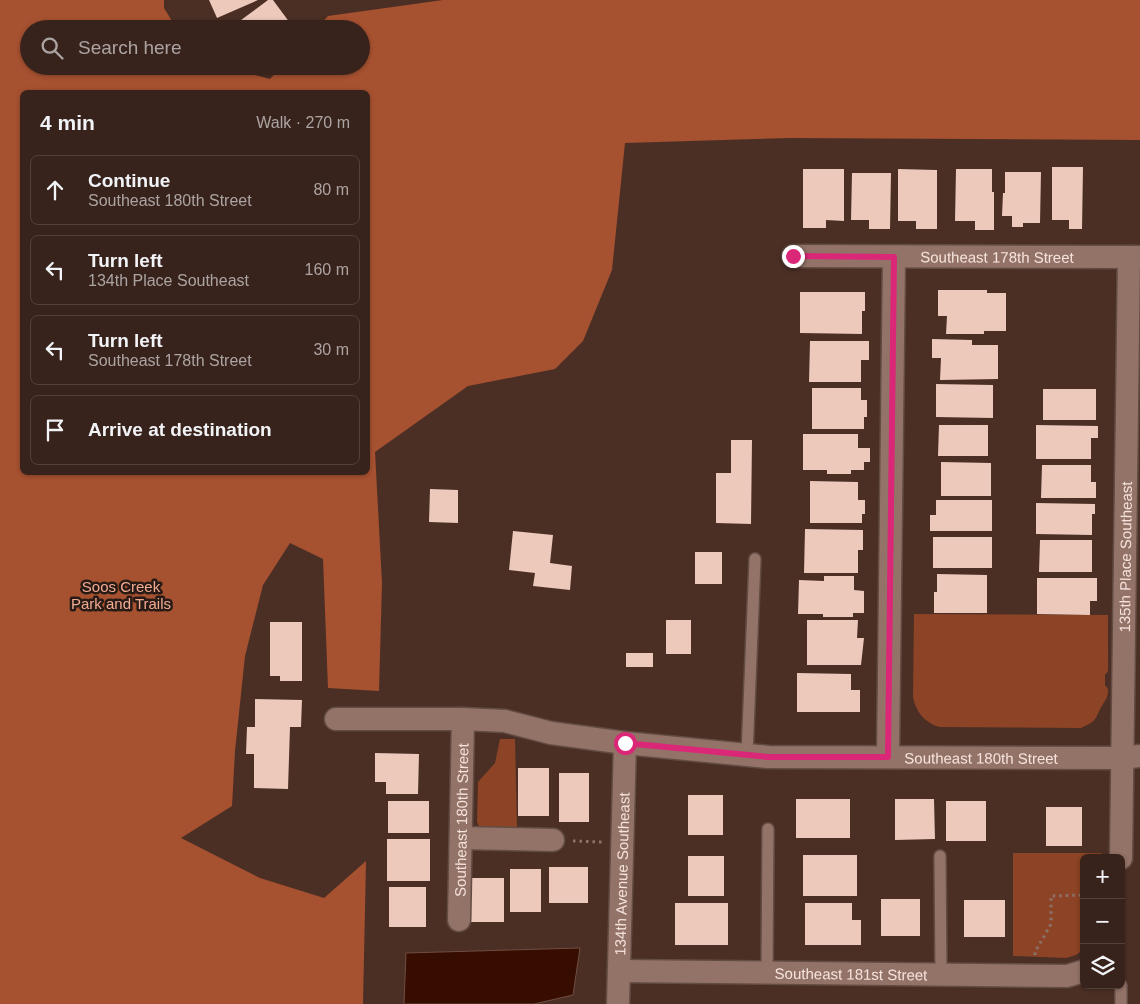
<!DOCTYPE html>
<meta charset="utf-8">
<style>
:root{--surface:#38231c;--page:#432f29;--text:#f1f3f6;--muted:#aba4a3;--line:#52403b}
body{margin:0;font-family:Arial,sans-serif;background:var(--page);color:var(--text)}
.controls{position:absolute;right:15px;bottom:15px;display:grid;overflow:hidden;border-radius:8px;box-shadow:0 1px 4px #0004}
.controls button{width:45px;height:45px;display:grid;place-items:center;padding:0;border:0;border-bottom:1px solid var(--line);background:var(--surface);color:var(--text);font:25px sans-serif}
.stop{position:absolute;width:15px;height:15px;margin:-11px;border:4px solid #db2777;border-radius:50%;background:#fff}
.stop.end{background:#db2777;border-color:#fff;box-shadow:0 1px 5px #0008}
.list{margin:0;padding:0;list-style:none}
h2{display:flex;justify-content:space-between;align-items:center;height:65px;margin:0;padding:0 20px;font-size:21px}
h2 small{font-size:16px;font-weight:400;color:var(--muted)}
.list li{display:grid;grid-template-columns:32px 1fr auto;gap:15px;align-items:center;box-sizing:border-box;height:70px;margin:0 10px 10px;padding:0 10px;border:1px solid var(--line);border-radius:8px}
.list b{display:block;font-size:19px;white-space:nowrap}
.list p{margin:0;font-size:16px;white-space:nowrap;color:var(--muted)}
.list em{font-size:16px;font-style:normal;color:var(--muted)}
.icon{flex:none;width:28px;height:28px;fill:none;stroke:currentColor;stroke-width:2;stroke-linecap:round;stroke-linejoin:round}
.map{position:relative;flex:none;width:1140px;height:1004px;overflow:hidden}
.search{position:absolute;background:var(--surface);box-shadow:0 1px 4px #0004;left:20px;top:20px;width:350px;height:55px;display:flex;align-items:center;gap:12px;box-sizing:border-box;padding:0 18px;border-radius:28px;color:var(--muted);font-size:19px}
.panel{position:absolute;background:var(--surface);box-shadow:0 1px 4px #0004;left:20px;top:90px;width:350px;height:385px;border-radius:8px}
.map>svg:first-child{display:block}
.green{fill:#8d4325}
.forest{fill:#a65130;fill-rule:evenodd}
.water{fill:#370d00;stroke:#704d42}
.building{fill:#ecc9bb}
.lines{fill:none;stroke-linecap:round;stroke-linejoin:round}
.service-casing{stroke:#634c43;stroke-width:14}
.minor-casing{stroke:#634c43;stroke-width:25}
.path{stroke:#8c746b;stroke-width:3;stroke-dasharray:2.5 4;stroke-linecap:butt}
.service{stroke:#937367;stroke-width:11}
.minor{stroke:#937367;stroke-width:22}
.route{stroke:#db2777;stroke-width:6}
.labels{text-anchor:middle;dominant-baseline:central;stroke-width:5;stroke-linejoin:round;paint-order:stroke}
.street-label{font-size:15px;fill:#f6e3dd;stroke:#281b16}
.park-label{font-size:15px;fill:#f2ab91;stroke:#281b16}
</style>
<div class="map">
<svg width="1140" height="1004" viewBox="0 0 1140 1004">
<rect width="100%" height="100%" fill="#4b2f25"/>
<path class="green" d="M914,614L1108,615V671L1105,675V685L1108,689C1108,696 1107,698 1103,704C1094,719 1099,720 1081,728L939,727C924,722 916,712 913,697Z
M500,739H515L517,828L489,830L480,828L477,822L478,782L495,763Z
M1013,853H1102V858H1084V949L1076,955L1066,958L1013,956Z"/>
<path class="forest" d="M0,0H164V8L177,29H29V66H220L270,79L282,66H361V29H316L328,16L443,0H1140V140L791,138L625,143L612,270L583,341L555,369L468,386L375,452L382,583L379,691L328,688L323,559L290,543L263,585L245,656L235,751L232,806L181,838L260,878L324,898L366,861L363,1004H0ZM22,92H368V472H22Z"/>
<path class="water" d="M580,948L573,995L534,1004H404L406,953Z"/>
<path class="building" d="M209,0H258L217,18Z
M268,0H273L290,23L282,29H235L233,26Z
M1052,167H1083L1082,229H1069V220H1052Z
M803,169H844V221L826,220V228H803Z
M898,169L937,170V229H916V221H898Z
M956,169H992V192H994V230H975V221H955Z
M1005,172H1041L1040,223H1023V227H1012V216H1002L1003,193H1005Z
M852,173H891L890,229H869V220H851Z
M938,290H987V293H1006V331H984V334H946L947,316H938Z
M800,292H865V311H862V334L800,333Z
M932,339L972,340V345H998V379L940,380L941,358H932Z
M810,341H869V360H861V382H809Z
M936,384L993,385V418L936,417Z
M812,388H861V400H867V417H864V429H812Z
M1043,389H1096V420H1043Z
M939,425H988V456H938Z
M1036,425L1098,426V438H1091V459H1036Z
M803,434H858V448H870V462H864V470H851V474H827V470H803Z
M731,440H752L751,524L716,523V473H731Z
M941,462L991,463V496H941Z
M1042,465H1091V482H1096V498H1041Z
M810,481L858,482V500H865V514H862V523H810Z
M430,489L458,490V523L429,522Z
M936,500H992V531H930V515H936Z
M1036,503L1095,504V514H1092V535L1036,534Z
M805,529L863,530V550H858V573H804Z
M513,531L553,535L550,563L572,566L570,590L533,586L535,573L509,570Z
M933,537H992V568H933Z
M1040,540H1092V572H1039Z
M695,552H722V584H695Z
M937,574L987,575V613H934V592H937Z
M824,576H854V590L864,591V613H853V617H823V614H798L799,580L824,581Z
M1037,578H1097V601H1090V615L1037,614Z
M666,620H691V654H666Z
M807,620H858L857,638H864L861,665H807Z
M270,622H302V681H280V676H270Z
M626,653H653V667H626Z
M797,673L851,674V690H860V712H797Z
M255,699L302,700L301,727H290L288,789L254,788V754H246L247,727H255Z
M375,753L419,754L418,794H386V782H375Z
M518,768H549V816H518Z
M559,773H589V822H559Z
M688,795H723V835H688Z
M796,799H850V838H796Z
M895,799H934L935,839L895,840Z
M388,801H429V833H388Z
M946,801H986V841H946Z
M1046,807H1082V846H1046Z
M387,839H430V881H387Z
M803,855H857V896H803Z
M688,856H724V896H688Z
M549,867H588V903H549Z
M510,869H541V912H510Z
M471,878H504V922H471Z
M389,887H426V927H389Z
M881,899H920V936H881Z
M964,900H1005V937H964Z
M675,903H728V945H675Z
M805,903H852V920H861V945H805Z"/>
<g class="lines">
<g class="service-casing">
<path id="service" d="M747,755L755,559
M940,856L941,975
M767,973L768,829
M1121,1004V985"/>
</g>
<g class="minor-casing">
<g id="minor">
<path id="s1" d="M793,256L1140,257"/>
<path id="s2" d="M336,719H463L505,721L551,733L625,743L768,757L1123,758L1140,756"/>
<path d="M888,757L894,257"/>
<path d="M461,838L553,840"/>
<path id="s3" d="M1121,858L1129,257"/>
<path id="s4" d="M459,920L463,719"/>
<path id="s5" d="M619,971L1067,976L1084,971"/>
<path id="s6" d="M618,1004L625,743"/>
</g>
</g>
<path class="path" d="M573,841L602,842
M1035,955V952L1051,924V896L1084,895"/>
<use href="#service" class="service"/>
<use href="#minor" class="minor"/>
</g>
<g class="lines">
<path class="route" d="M625,743L768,757H888L894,257L793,256"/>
</g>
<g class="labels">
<g class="street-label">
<text stroke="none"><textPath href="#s1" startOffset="204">Southeast 178th Street</textPath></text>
<text stroke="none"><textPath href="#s3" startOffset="301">135th Place Southeast</textPath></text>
<text stroke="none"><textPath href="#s2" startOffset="648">Southeast 180th Street</textPath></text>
<text stroke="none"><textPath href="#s4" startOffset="100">Southeast 180th Street</textPath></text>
<text stroke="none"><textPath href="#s6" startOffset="130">134th Avenue Southeast</textPath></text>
<text stroke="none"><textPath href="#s5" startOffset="232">Southeast 181st Street</textPath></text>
</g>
<g class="park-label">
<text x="121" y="586">Soos Creek<tspan x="121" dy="17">Park and Trails</tspan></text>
</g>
</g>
</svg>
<div class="controls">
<button>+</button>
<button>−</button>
<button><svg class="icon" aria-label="layers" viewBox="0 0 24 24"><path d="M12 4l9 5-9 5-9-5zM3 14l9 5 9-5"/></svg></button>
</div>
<div class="stop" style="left:625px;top:743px"></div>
<div class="stop end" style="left:793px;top:256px"></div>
<div class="search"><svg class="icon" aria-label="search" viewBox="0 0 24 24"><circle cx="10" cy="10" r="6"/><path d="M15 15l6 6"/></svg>Search here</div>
<section class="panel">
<h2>4 min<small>Walk · 270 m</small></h2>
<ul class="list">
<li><svg class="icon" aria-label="ahead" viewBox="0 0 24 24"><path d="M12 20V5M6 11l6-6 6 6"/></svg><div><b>Continue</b><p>Southeast 180th Street</p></div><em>80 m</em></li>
<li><svg class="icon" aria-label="left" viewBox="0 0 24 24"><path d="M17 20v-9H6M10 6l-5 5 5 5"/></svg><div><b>Turn left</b><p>134th Place Southeast</p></div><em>160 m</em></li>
<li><svg class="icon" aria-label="left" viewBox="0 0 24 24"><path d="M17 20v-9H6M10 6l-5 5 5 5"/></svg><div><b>Turn left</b><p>Southeast 178th Street</p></div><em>30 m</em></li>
<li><svg class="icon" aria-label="arrive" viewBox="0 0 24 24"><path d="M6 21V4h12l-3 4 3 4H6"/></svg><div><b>Arrive at destination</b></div></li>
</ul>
</section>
</div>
